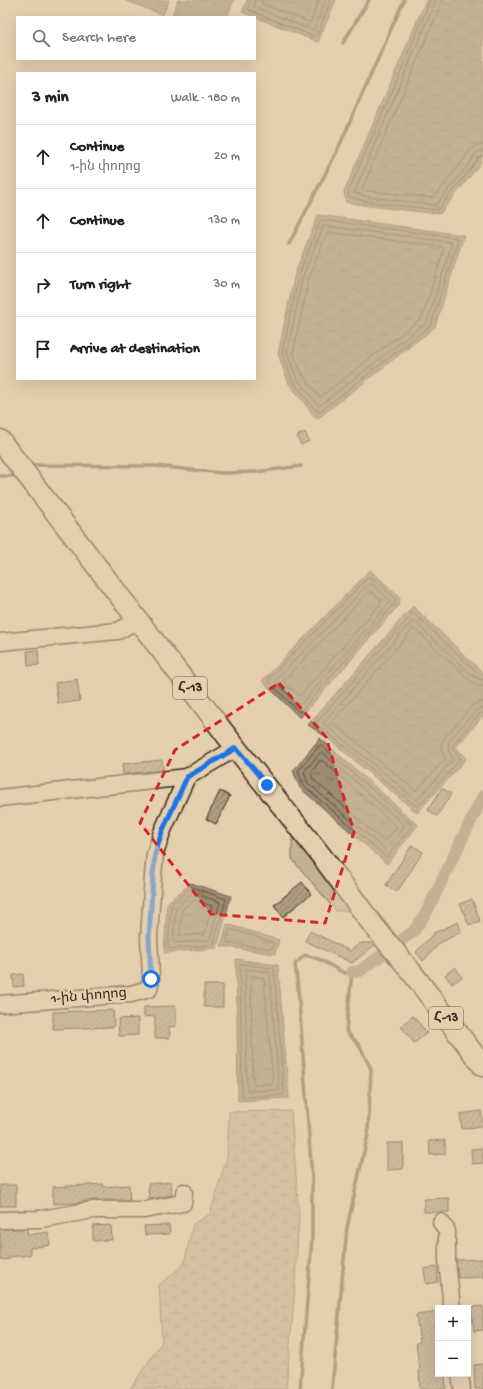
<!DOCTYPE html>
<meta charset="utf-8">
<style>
:root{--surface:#fff;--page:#f2f2f2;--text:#202124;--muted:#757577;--line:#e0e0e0}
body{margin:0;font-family:"Gochi Hand","Noto Sans Armenian",sans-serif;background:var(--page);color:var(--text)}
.controls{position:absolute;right:12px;bottom:12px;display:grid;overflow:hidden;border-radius:0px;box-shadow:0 4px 16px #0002}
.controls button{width:36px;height:36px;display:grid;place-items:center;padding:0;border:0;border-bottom:1px solid var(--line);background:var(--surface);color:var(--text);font:20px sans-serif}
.stop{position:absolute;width:12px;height:12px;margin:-9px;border:3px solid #1a73e8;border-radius:50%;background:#fff}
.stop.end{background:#1a73e8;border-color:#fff;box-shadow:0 1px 4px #0008}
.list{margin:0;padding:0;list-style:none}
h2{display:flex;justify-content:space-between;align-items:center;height:52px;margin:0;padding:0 16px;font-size:17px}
h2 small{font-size:13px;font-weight:400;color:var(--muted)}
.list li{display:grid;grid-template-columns:26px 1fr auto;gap:12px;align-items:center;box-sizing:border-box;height:64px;padding:0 16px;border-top:1px solid var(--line)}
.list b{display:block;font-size:15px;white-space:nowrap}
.list p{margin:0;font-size:13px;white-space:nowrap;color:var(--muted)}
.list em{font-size:13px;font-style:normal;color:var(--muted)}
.icon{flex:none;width:22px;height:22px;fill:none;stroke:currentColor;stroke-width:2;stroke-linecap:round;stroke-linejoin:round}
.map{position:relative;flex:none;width:483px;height:1389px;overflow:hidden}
.search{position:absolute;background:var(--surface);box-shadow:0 4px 16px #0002;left:16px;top:16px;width:240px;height:44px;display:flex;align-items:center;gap:10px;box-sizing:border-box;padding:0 14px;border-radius:0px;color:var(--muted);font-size:15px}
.panel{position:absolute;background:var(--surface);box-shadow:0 4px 16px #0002;left:16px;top:72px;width:240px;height:308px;border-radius:0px}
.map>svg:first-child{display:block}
.grass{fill:#c5b194;stroke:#806e59}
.wetland{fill:url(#wetland-marsh);stroke:#806e59}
.water{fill:url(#water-ripples);stroke:#766450}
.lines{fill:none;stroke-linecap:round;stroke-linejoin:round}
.shore{stroke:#625040;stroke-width:1}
.stream{stroke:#766450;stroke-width:3.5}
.canal{stroke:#9d8a72;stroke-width:12}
.building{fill:url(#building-hatch);stroke:#3b2a1e}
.minor-casing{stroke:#3b2a1e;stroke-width:19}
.major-casing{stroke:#3b2a1e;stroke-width:23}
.minor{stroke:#e4cfae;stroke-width:16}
.major{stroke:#e4cfae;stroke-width:20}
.route{stroke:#1a73e8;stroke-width:5}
.marked{fill:none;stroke:#d62828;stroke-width:3;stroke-dasharray:8 5;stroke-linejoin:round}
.labels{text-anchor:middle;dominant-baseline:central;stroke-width:4;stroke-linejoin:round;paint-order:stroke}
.shield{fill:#e4cfae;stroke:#6e5c49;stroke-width:1}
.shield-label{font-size:13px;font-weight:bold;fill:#3b2a1e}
.street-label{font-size:14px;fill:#3b2a1e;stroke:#e4cfae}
</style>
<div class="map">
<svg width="483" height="1389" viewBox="0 0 483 1389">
<defs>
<pattern id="wetland-marsh" width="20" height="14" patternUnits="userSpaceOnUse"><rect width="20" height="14" fill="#c5b194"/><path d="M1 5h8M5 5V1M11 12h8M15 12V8" fill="none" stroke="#a19078"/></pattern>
<pattern id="water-ripples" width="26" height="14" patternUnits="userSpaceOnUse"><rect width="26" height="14" fill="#9d8a72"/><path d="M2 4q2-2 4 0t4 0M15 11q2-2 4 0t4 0" fill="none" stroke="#81715d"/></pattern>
<pattern id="building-hatch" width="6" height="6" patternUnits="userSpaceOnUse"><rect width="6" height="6" fill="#b09c81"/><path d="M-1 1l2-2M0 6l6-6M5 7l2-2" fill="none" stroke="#907f69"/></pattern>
</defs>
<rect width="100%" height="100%" fill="#e4cfae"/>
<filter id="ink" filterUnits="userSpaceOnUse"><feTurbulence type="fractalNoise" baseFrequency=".025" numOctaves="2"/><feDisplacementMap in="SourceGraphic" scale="8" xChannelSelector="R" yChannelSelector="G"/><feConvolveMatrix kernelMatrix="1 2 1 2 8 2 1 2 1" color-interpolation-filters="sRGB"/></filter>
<g filter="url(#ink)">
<path class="grass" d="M292,837L353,911H336L292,859Z"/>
<path class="wetland" d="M291,1111L299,1215L294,1300L286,1389H130L162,1342L159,1285L184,1264L193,1224L210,1214L227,1157L229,1112Z"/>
<path class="water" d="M124,0H169L163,15Z
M178,0H234L227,17H171Z
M247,0H336L318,42L242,12Z
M426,0H483V153L480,164L440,214L368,206L346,202L344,192Z
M318,215L464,235L435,327L317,419L289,384L278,354L295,273Z
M370,570L400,597L399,605L300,718L262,681Z
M413,606L483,673V716L456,747L466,759L417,813L329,739L308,725Z
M320,738L418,825L387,864L300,788L293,771Z
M191,883L231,896L217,948L164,953L167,903Z
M227,924L279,940L275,954L221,946Z
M236,959L278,965L289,1098L238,1101Z"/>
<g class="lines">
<path class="shore" d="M250,0L248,8L249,10L315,37L317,35L331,0
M255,0L254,6L257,8L312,30L314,29L326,0
M261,0L262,4L309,22L311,21L319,0
M430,0L398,78L348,192L349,197L369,202L438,210L476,162L478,158L483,156
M435,0L434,5L354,193L369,197L436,205L472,160C474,154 477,151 483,151
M441,0L440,7L362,189L370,191L433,198L466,157C469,149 474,145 483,145
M321,220L457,238L458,240L431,325L318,413L293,382L282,354L299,275Z
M324,226L450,242L452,244L427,322L319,406L297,379L287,353L303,276Z
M328,232L442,247L444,249L422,318L320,397L303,376L293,353L309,278Z
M369,577H371L395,598V603L301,711L299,712L269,682L268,680Z
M369,584H372L389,599L390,602L301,704H298L276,682V680Z
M369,592H372L381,600V603L301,695H298L284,682V680Z
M483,675L479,674L413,613L315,724L332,736L417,807L460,760C459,754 451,751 453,745L478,715L483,713
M483,680L475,678L413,620L323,723L417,800L453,760L448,749L449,741L475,711L479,709L483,708
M483,686H477L472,682L414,628L332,722L416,791L445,759L441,749L443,740L472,706L477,703L483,702
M321,745L411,824V827L387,857L385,856L303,785L298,771L319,746Z
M322,752L404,825V827L386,849H384L308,783L304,772L320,753Z
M320,761H323L396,826V828L386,841H383L313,779L311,773Z
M192,887L226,899L214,943L212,945L169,949L168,947L171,905Z
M193,893L220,902L210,939L208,940L175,943L173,941L176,908Z
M195,900L212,906L205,933L204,934L181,936L180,935L182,910Z
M231,929L272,942L274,944L272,948L270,949L228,943L227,940L229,931Z
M241,964L273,968L274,969L284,1092L283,1095L244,1097L242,1095L240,966Z
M247,969L268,972L270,974L279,1088L278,1090L248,1091L247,1090L245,971Z
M253,976L263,978L264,979L273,1082L271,1084L254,1085L253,1083L251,978Z"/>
<path class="stream" d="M343,43L369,0
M289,244L337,151L404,0
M30,465L155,466L222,473L256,472L301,466
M0,476H13
M300,1389L312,1239V1178L298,988L295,964L305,955L319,959L344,973L352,972L346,1031L359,1045L371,1069L368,1134L347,1227L332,1389"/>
<path class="canal" d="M352,972L360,971L414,931L426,913L483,796"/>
</g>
<path class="building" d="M305,432L309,441L301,445L297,436Z
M38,650L39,665L28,666L27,651Z
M77,679L80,701L58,704L55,683Z
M162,760L163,770L123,774L122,764Z
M442,788L451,794L437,816L428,810Z
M220,791L230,796L216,824L206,819Z
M412,845L423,852L397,892L386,885Z
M302,882L311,894L283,917L274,905Z
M472,899L480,921L469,925L460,904Z
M458,922L461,932L440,943L423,961L416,952L434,933Z
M310,931L350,951L361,943H373L375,945L352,963L305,941Z
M455,967L462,977L452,984L445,975Z
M23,974L24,986L14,987L13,975Z
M204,985H223V1007H204Z
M176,1006V1026L169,1027L170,1038H155V1016L144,1017V1007Z
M113,1010L114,1027L53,1029V1012Z
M413,1016L427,1033L414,1043L401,1026Z
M138,1018V1035L119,1036L118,1019Z
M481,1111L483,1126L462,1129L460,1114Z
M445,1140V1154L430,1155L429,1141Z
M387,1143H403V1169L387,1170Z
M483,1148V1163L472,1164L471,1149Z
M171,1182L172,1195L149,1199L148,1184Z
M103,1184V1187L129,1185L130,1200H94L76,1203L53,1204V1187Z
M0,1185H16V1206H0Z
M449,1198V1212H424V1199Z
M111,1225L112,1240L93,1241V1226Z
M169,1225L170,1234L145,1235L144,1226Z
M0,1229H27L28,1235L48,1232L50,1245L30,1248V1255L9,1257L10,1259L0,1260Z
M483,1259V1277L458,1278L456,1260Z
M437,1267L438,1282L426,1284L424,1269Z
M483,1306V1330L474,1331L471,1307Z
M438,1312V1374H445L446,1389H420L419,1371L420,1370L416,1343L420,1342L416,1315Z
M483,1364V1389H475L474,1365Z"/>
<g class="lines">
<g class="minor-casing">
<path id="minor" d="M0,642L118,631L138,620
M0,798L187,777
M0,1004L131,994L149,989L151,979L149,937L153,876L155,854L162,832L187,777L236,748
M0,1220L41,1219L94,1210H144L183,1203L184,1192
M441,1222L447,1231V1261L452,1308
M460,1374L462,1389"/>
</g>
<g class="major-casing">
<path id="major" d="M0,440L236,748L323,858L373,925L410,970L483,1066"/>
</g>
<use href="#minor" class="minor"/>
<use href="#major" class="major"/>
</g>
</g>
<g class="lines" filter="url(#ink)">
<path class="route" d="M151,979L149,937L153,876L155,854L162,832L187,777L236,748L267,785"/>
</g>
<path d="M0 0H483V1389H0ZM279,683L326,737L354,832L325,923L211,914L140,823L175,750Z" fill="#e4cfae" fill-opacity=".55" fill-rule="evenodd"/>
<path class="marked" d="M279,683L326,737L354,832L325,923L211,914L140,823L175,750Z"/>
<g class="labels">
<g class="shield">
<rect x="173" y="677" width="34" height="22" rx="3"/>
<rect x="429" y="1007" width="34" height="22" rx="3"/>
</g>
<g class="shield-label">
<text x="190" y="688">Հ-13</text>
<text x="446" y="1018">Հ-13</text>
</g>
<g class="street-label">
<text transform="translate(89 997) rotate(-5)">1-ին փողոց</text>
</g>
</g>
</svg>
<div class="controls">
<button>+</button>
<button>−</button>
</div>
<div class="stop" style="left:151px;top:979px"></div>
<div class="stop end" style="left:267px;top:785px"></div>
<div class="search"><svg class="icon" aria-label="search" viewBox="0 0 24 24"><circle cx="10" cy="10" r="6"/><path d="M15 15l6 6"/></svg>Search here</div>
<section class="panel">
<h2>3 min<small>Walk · 180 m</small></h2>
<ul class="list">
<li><svg class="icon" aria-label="ahead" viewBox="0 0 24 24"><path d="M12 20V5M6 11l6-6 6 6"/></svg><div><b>Continue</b><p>1-ին փողոց</p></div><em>20 m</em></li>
<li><svg class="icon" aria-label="ahead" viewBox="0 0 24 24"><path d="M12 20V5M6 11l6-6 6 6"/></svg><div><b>Continue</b></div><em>130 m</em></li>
<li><svg class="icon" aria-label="right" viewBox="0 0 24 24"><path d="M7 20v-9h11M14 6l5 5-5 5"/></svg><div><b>Turn right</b></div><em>30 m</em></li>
<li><svg class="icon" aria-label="arrive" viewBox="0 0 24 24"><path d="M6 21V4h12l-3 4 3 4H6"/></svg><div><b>Arrive at destination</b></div></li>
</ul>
</section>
</div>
